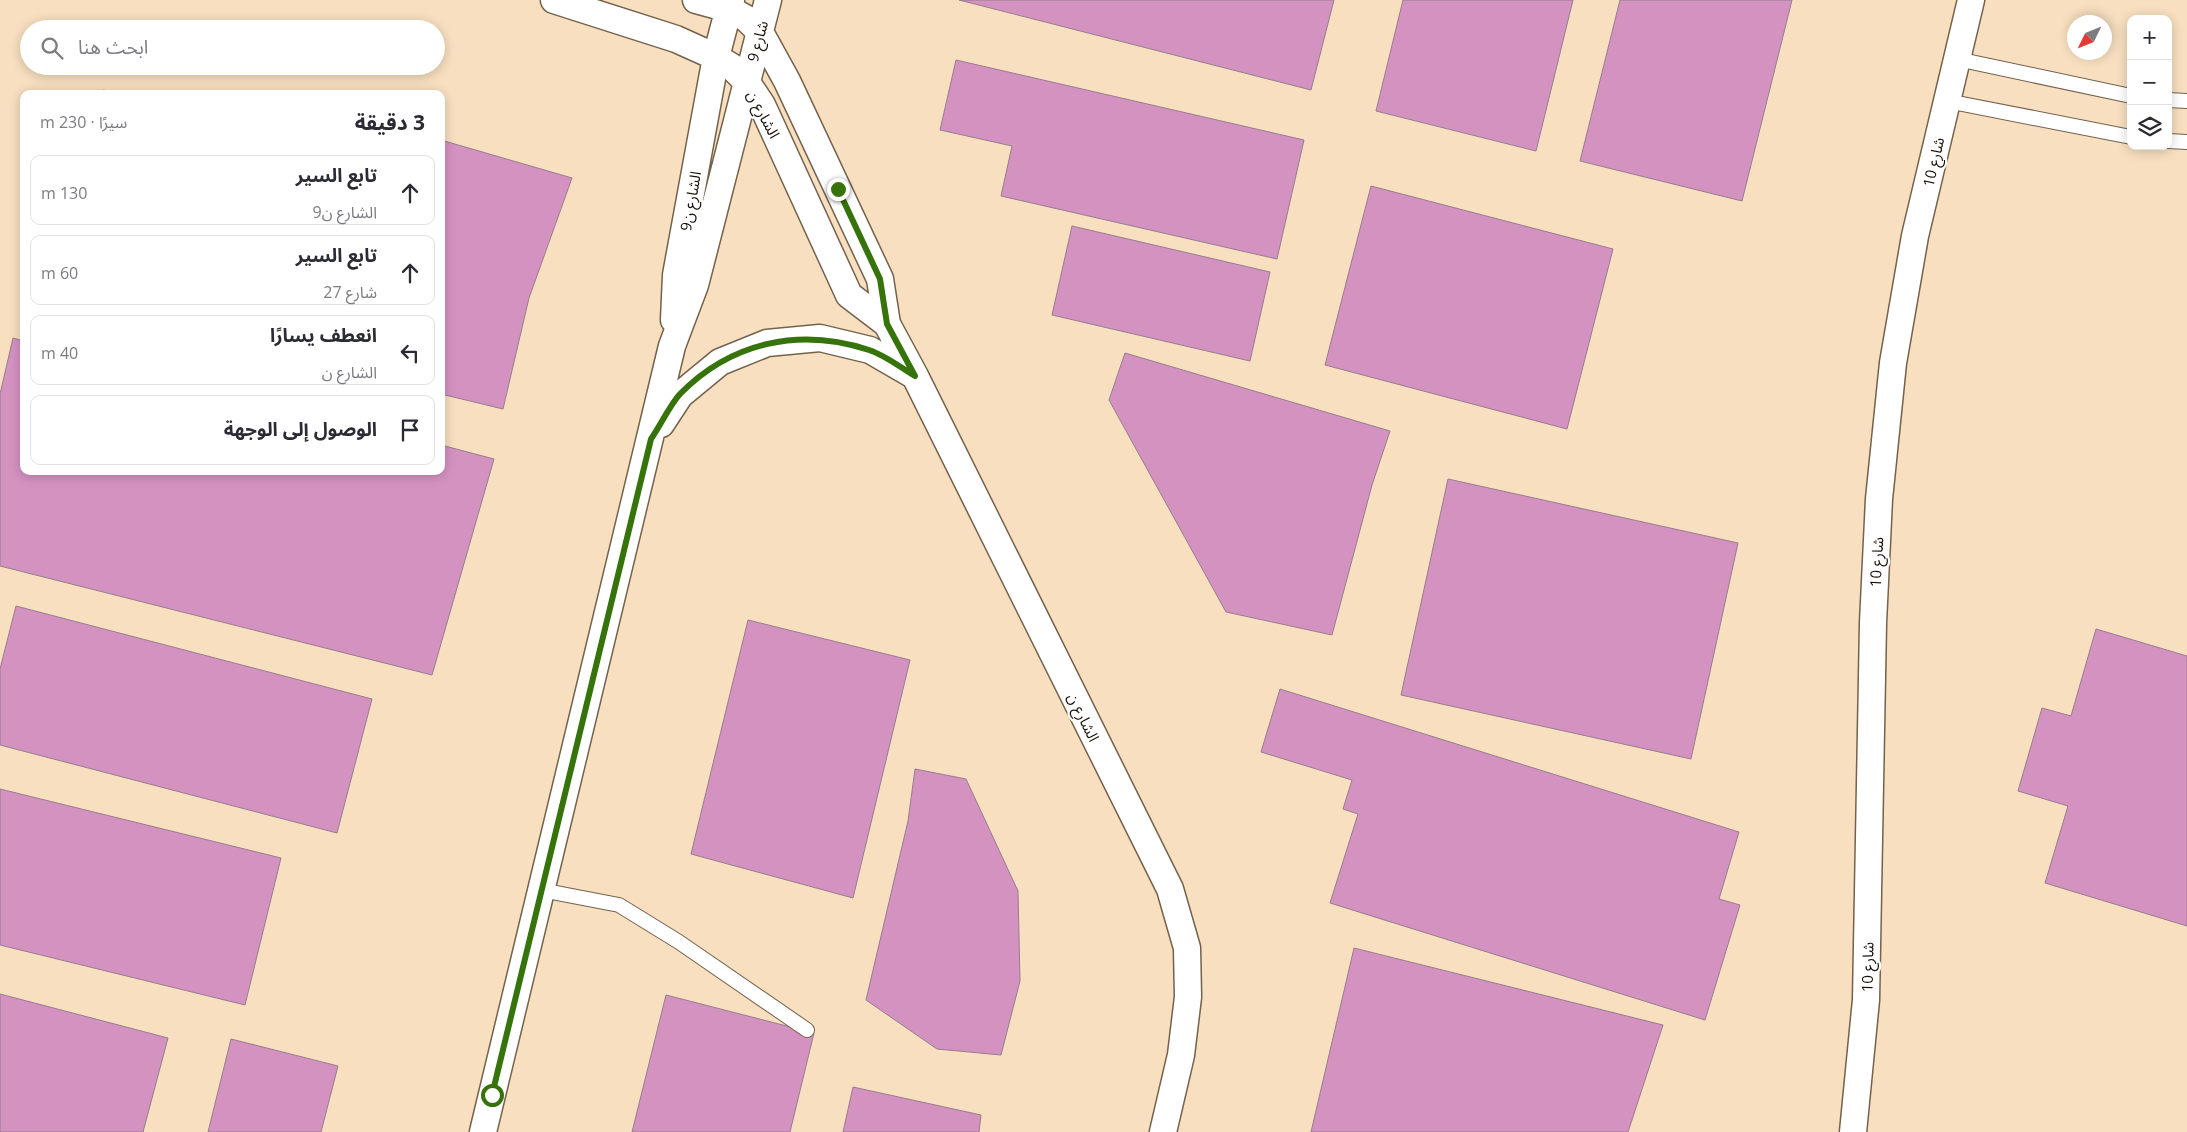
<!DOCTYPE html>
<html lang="ar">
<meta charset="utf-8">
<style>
:root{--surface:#fff;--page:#f2f2f3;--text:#2b2b33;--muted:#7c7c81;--line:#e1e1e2}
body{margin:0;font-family:"Open Sans","Noto Sans Arabic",sans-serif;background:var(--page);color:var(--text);direction:rtl}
.controls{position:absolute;right:15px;top:15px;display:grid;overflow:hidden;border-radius:10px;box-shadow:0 2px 12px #0003}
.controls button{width:45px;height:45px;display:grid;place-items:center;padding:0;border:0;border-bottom:1px solid var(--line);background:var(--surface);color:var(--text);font:25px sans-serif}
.compass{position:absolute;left:2067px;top:15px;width:45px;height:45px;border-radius:50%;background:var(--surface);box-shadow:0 2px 12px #0003;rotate:227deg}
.stop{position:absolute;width:15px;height:15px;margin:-11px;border:4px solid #36730a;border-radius:50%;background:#fff}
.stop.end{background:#36730a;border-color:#fff;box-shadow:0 1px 5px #0008}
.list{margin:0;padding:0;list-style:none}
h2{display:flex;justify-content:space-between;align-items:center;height:65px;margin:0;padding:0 20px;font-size:21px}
h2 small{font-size:16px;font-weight:400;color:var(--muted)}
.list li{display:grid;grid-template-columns:32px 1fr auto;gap:15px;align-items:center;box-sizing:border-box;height:70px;margin:0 10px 10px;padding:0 10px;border:1px solid var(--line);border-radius:10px}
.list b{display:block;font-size:19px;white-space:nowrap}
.list p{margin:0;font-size:16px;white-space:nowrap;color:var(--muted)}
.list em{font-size:16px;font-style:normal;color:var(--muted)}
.icon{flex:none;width:28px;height:28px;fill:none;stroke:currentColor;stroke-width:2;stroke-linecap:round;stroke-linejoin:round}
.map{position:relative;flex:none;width:2187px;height:1132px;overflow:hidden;direction:ltr}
.search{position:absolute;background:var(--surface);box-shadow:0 2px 12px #0003;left:20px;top:20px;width:425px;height:55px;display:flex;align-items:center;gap:12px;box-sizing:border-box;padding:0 18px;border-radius:28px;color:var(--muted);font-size:19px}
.panel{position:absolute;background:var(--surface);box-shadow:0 2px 12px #0003;left:20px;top:90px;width:425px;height:385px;border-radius:10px;direction:rtl}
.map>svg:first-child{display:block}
.built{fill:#f7dfbf;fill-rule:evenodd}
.building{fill:#d492c1;stroke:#967d8e}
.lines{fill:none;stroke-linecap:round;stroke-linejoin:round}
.lane-casing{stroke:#73624c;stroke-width:16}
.street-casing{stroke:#73624c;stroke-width:29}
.lane{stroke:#fff;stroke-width:14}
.street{stroke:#fff;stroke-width:26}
.route{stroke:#36730a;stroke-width:6}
.labels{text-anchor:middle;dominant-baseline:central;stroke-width:4.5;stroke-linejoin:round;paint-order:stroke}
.street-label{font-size:15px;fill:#171008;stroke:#fff}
</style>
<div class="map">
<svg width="2187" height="1132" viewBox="0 0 2187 1132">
<rect width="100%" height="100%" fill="#fce8cf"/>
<path class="built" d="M0,0H2187V1132H0ZM2131,19H2168V146H2131ZM2074,22H2104V52H2074ZM29,29H436V66H29ZM24,94H441V471H24Z"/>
<path class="building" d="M959,0H1334L1311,90Z
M1403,0H1573L1536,151L1376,111Z
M1620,0H1792L1742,201L1580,161Z
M956,60L1304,140L1277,259L1001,196L1012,146L940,130Z
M103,90L121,94H102Z
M441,140L572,178L529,298L503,409L441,394Z
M1371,186L1613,249L1567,429L1325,365Z
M1072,226L1270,272L1250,361L1052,315Z
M13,338L24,341V471H441V445L494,459L432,675L0,566V394Z
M1125,353L1390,431L1372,485L1332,635L1226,612L1109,400Z
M1448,479L1738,543L1691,759L1401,695Z
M16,606L372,699L337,833L0,745V669Z
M748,620L910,660L853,898L691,854Z
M2096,629L2187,656V926L2045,883L2068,806L2018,791L2042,708L2071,716Z
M1280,689L1739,832L1719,899L1740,905L1705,1020L1330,903L1358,814L1343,809L1352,780L1261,752Z
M915,769L966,779L1018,891L1020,981L1001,1055L937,1049L866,1000L908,821Z
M0,789L281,858L245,1005L0,945Z
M1354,948L1663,1025L1628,1132H1311Z
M0,994L168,1038L143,1132H0Z
M666,995L814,1033L790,1132H632Z
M231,1039L338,1066L321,1132H208Z
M853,1087L981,1115L979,1132H843Z"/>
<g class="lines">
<g class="lane-casing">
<path id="lane" d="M1957,59L2131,96
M2168,100L2187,101
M1947,101L2131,137
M2168,141L2187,142
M541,890L619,905L679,942L807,1030"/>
</g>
<g class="street-casing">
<path id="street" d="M554,0L676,39L716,57L732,67L746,81L762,105L849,295L887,324
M696,0L729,9L747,19L760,32L787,81L880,279L887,324L915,376L1170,889L1187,948L1188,997L1181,1055L1163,1132
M674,320L676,275L716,57L731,0
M661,424L680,395L720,362L767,343L820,338L870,350L915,376
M483,1132L672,346L695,285L768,0
M1853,1132L1866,1000L1873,623L1879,499L1893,363L1915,236L1971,0"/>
</g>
<use href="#lane" class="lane"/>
<use href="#street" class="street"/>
</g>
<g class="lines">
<path class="route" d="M492,1095L651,439C661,425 669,406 680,394C731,342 800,327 869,350C885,355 901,368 915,376L887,324L880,279L838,189"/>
</g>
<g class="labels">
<g class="street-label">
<text transform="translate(757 41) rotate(-75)">شارع 9</text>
<text transform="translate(764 114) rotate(62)">الشارع ن</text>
<text transform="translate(1933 162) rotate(-77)">شارع 10</text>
<text transform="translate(690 201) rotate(-80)">الشارع ن9</text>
<text transform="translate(1876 562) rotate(-87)">شارع 10</text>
<text transform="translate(1084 717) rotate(64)">الشارع ن</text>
<text transform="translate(1867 967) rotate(-89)">شارع 10</text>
</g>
</g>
</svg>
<div class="controls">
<button>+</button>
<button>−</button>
<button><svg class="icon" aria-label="layers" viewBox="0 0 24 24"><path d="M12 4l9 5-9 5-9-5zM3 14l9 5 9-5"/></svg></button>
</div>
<svg class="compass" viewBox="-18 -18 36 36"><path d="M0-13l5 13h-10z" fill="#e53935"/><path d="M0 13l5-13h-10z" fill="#7c7c81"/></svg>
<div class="stop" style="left:492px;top:1095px"></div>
<div class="stop end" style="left:838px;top:189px"></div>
<div class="search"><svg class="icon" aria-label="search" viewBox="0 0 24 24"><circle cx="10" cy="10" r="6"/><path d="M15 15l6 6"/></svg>ابحث هنا</div>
<section class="panel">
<h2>3 دقيقة<small>سيرًا · 230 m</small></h2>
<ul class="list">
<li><svg class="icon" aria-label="ahead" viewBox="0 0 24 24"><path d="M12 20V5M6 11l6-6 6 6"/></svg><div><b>تابع السير</b><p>الشارع ن9</p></div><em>130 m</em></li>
<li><svg class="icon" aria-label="ahead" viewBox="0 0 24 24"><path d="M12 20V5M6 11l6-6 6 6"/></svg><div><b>تابع السير</b><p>شارع 27</p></div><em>60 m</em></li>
<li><svg class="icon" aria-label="left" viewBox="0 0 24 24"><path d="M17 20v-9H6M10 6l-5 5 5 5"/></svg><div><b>انعطف يسارًا</b><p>الشارع ن</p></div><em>40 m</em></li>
<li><svg class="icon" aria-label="arrive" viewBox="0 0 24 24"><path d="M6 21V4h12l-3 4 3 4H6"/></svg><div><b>الوصول إلى الوجهة</b></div></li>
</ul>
</section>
</div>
